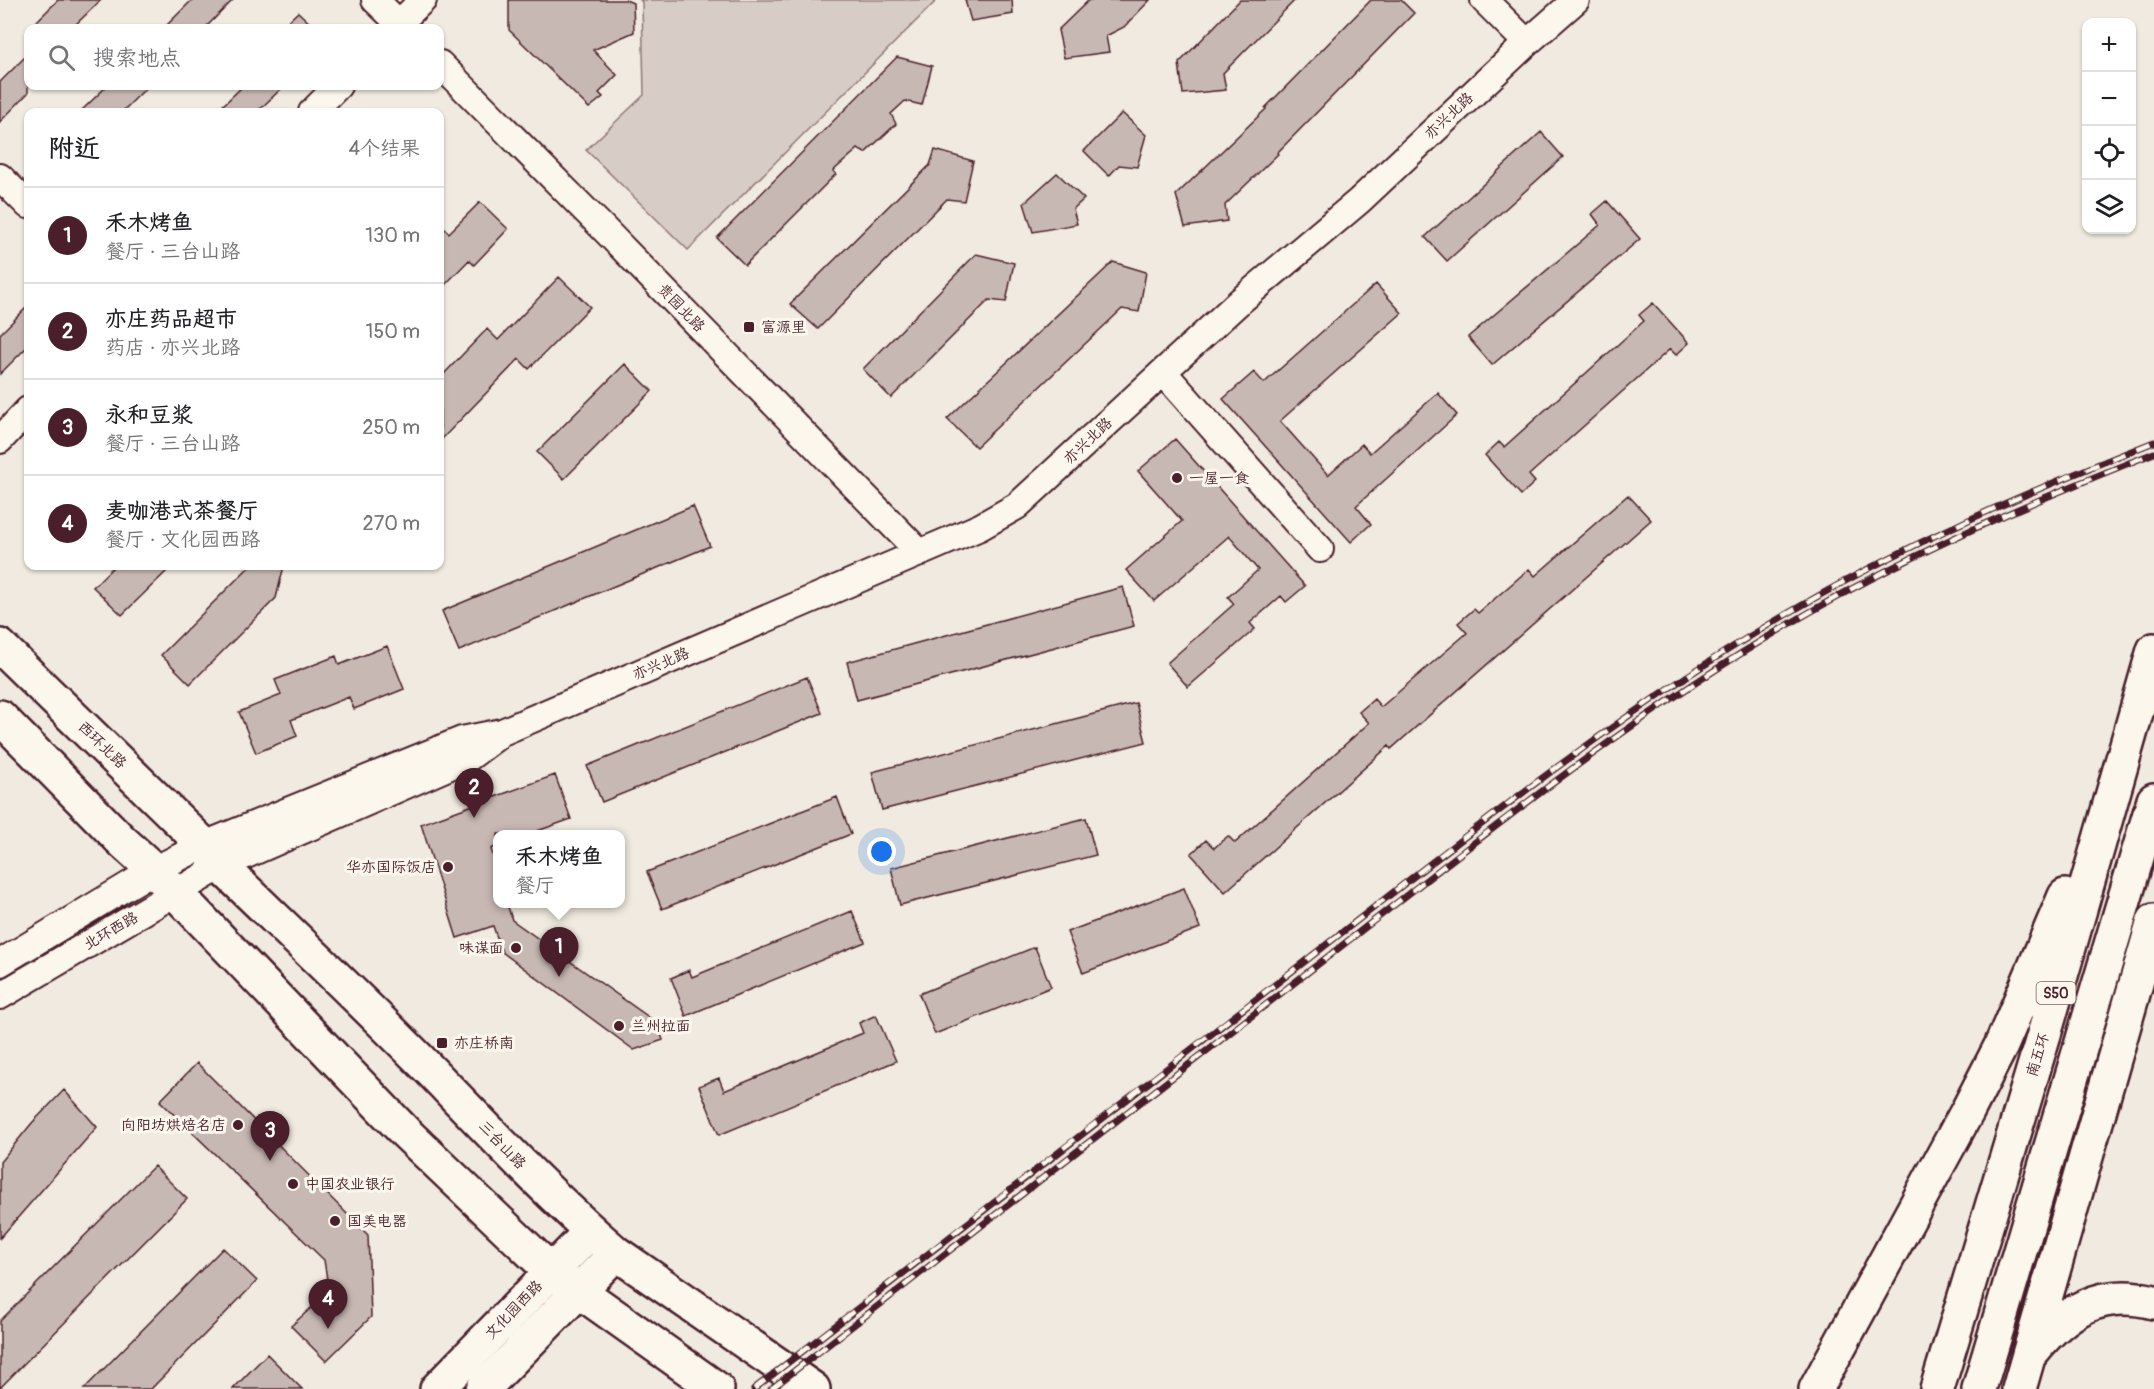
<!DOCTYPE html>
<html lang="zh">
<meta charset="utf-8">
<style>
:root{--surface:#fff;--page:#f2f2f2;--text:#202124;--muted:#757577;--line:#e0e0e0;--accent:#4a1f2b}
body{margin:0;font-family:Pangolin,"LXGW WenKai TC",sans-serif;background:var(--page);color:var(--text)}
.controls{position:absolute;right:18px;top:18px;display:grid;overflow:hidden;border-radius:12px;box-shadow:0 2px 4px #0004}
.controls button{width:54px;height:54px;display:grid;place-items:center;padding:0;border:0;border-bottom:2px solid var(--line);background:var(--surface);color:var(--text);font:30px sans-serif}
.you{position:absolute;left:882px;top:852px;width:21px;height:21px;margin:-15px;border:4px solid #fff;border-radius:50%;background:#1a73e8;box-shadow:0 0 0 9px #1a73e833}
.badge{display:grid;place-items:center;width:39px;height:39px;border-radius:50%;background:var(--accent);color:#fff;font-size:20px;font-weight:700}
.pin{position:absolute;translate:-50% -50px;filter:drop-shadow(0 2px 3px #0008)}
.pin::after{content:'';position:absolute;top:32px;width:21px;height:18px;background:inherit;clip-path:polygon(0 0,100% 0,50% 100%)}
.popup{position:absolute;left:493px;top:830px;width:132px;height:78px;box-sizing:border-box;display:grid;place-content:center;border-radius:12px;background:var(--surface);filter:drop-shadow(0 2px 4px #0005);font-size:20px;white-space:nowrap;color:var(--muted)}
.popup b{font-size:22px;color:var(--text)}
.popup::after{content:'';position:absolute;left:50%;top:100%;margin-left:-12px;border:12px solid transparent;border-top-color:var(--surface)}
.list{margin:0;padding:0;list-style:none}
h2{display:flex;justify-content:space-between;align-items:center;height:78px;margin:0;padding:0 24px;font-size:26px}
h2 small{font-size:20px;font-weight:400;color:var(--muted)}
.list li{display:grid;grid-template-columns:39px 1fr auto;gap:18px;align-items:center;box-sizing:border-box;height:96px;padding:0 24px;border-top:2px solid var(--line)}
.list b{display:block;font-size:22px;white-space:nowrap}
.list p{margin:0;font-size:20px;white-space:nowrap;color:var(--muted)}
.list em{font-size:20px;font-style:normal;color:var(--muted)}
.icon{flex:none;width:33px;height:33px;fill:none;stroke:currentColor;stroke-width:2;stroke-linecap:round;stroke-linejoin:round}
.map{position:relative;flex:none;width:2154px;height:1389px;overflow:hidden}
.search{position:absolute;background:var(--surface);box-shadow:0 2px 4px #0004;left:24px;top:24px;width:420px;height:66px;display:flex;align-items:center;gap:15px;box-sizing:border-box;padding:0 21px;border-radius:12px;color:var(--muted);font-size:22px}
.panel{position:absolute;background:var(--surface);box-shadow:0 2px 4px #0004;left:24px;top:108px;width:420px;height:462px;border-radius:12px}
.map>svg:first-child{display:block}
.green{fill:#d8ccc6;stroke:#917678;stroke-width:1.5}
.building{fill:#c8b8b3;stroke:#4a1f2b;stroke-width:1.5}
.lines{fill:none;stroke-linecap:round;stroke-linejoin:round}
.minor-casing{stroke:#4a1f2b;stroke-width:30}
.major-casing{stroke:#4a1f2b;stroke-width:38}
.highway-casing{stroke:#4a1f2b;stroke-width:38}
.minor{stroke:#fbf7ec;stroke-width:26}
.major{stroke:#fbf7ec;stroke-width:33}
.highway{stroke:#fbf7ec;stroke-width:33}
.rail-casing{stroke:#4a1f2b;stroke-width:7}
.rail{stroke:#fbf7ec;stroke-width:4.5;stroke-dasharray:14;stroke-linecap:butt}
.poi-dot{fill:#4a1f2b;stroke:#fbf7ec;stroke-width:2}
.labels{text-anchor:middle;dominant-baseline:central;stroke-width:6;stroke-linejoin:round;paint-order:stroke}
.shield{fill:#fbf7ec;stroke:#7f6065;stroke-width:1.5}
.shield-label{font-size:14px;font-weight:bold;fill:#4a1f2b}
.street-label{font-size:15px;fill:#4a1f2b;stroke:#fbf7ec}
.poi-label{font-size:15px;fill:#4a1f2b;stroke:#fbf7ec;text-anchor:start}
</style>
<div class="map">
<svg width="2154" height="1389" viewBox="0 0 2154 1389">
<rect width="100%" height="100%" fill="#f0eae0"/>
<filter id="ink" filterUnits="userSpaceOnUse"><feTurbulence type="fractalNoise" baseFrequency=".0167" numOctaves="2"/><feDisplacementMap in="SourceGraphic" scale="12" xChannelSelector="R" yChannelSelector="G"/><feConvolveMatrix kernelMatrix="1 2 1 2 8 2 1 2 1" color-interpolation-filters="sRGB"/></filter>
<g filter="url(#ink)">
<path class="green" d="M640,0H937L688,250L586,150L644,95L642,2Z"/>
<path class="building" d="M58,0H101L72,28H30Z
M192,0H233L205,28H164Z
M509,0H626L633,3L634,32L593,50L617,75L599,93L603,97L589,108L509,30Z
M965,0H1012L1013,14L971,21Z
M1089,0H1150L1124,27L1106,36L1109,52L1064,58L1058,30Z
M1240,0H1295L1223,73L1226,90L1183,94L1179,63Z
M1371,0H1401L1414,13L1277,153L1278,154L1225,205L1227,221L1185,227L1176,195L1266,109L1265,108Z
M298,12L315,28H281Z
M28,54V93L0,122V82Z
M897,57L932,66L922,105L905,101L891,114L896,124L865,153L858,149L833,171L836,174L745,265L717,238Z
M107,86H148L122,112H80Z
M243,86H284L257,112H216Z
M1122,113L1146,135L1137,167L1119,165L1109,176L1084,151Z
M1541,132L1563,157L1447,261L1425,237Z
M935,150L973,161L964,201L947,199L818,329L790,304L930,165Z
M1057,173L1084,199L1073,209L1077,224L1033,232L1024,203Z
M1607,201L1640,239L1492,365L1468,337L1600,225L1592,214Z
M480,202L508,229L474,265L469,260L440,290V224L449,233Z
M976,254L1014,263L1006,302L989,300L891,398L863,369Z
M1113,262L1146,272L1139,312L1122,309L976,447L947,419Z
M559,277L590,307L529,369L519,359L440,441V378L487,329L498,340Z
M1376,284L1402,313L1280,421L1328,475L1362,444L1370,453L1438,393L1457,415L1356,506L1371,524L1351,542L1223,399L1254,372L1264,383Z
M1653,303L1689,343L1676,355L1670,349L1529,475L1535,482L1521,495L1485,455L1499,442L1504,447L1644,321L1639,315Z
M28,306V346L0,374V334Z
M625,364L652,391L564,479L537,452Z
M1175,439L1305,586L1286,602L1281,596L1250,623L1255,629L1188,687L1167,663L1234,604L1228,597L1258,570L1229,536L1154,601L1126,570L1182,521L1138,471Z
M1628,495L1651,520L1391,749L1389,746L1225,892L1191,854L1206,840L1214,848L1228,836L1235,843L1369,723L1359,712L1374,699L1381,707L1467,633L1458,623L1474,609L1478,613L1529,569L1535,576Z
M693,506L710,546L459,651L442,611Z
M114,566H172L122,615L93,587Z
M250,566H284L276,598L190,684L161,655Z
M1123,587L1134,626L857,700L847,662Z
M387,646L404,689L354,709L349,697L291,720L297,736L256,753L239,712L281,695L275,680L336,656L339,665Z
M807,677L822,713L602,802L587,766Z
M1136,703L1146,742L882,810L872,772Z
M555,775L571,819L529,834H498V846L491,849L498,872V903H507L512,920L657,1023L663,1040L634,1050L502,952L493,926L457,938L421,824Z
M837,797L851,834L662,909L647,872Z
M1086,818L1096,855L900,905L891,868Z
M1184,888L1200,928L1083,973L1067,932Z
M852,911L865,942L686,1016L671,978L689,970L692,977Z
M1035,947L1051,987L935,1034L919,994Z
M876,1015L896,1061L719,1135L699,1086L719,1078L724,1091L863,1033L859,1023Z
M197,1063L368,1235L371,1317L326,1361L291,1326L329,1292L324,1260L160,1101Z
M64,1090L97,1127L0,1238V1162L32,1123Z
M154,1166L187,1199L0,1388V1321Z
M223,1248L257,1281L151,1389H84Z
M267,1354L302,1389H233Z"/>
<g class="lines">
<g class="minor-casing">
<path id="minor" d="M375,0L404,28
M1484,0L1527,43
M394,28L423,0
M440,64L604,229L920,553
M312,112L338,86
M0,177L28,205
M1163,372L1320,549
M0,440L28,410
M0,963L154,870L204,845L462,740L502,732L980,527L1017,506L1239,302L1359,201L1527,43L1576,0
M0,996L221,866L468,758L496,737"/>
</g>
<g class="major-casing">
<path id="major" d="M0,646L204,845L221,866C290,933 360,999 427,1067C489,1131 549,1195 616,1253L813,1389
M0,717L122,841L154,870L405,1132L551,1271L717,1389
M437,1389L591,1231
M483,1389L616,1253"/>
</g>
<g class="highway-casing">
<path id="highway" d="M2032,1352C2065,1311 2100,1288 2154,1302
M1816,1389L1968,1110L2001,1046L2065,896
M1937,1389L2048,1021L2154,650
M1979,1389L2154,800
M2019,1389L2154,921"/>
</g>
<use href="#minor" class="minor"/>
<use href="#major" class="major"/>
<use href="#highway" class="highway"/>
<g class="rail-casing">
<path id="rail" d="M754,1389C940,1244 1126,1099 1313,955C1472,831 1630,703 1806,603C1917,539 2035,489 2154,442
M771,1389C958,1244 1144,1099 1330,955C1485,834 1639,710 1810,612C1920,549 2036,500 2154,453"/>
</g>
<use href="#rail" class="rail"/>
</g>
</g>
<g class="poi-dot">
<rect x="743" y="321" width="12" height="12" rx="3"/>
<circle cx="1177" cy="478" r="6"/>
<circle cx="448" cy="867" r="6"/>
<circle cx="516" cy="948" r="6"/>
<circle cx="619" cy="1026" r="6"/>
<rect x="436" y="1037" width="12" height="12" rx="3"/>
<circle cx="238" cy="1125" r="6"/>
<circle cx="293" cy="1184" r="6"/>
<circle cx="335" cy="1221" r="6"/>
</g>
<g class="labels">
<rect class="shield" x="2036.5" y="982" width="39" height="22" rx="4.5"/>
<g class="shield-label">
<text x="2056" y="993">S50</text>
</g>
<g class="street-label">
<text transform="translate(1449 116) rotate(-43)">亦兴北路</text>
<text transform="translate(681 308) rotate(46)">贵园北路</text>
<text transform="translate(1088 441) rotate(-43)">亦兴北路</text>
<text transform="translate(661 664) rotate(-23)">亦兴北路</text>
<text transform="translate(102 745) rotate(44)">西环北路</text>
<text transform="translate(111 931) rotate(-30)">北环西路</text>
<text transform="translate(2038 1055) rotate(-73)">南五环</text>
<text transform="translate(502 1145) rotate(46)">三台山路</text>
<text transform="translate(514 1310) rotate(-46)">文化园西路</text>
</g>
<g class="poi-label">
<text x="761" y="327">富源里</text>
<text x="1189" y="478">一屋一食</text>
<text x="436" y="867" text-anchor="end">华亦国际饭店</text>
<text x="504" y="948" text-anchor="end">味谋面</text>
<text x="631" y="1026">兰州拉面</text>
<text x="454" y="1043">亦庄桥南</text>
<text x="226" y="1125" text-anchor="end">向阳坊烘焙名店</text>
<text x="305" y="1184">中国农业银行</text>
<text x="347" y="1221">国美电器</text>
</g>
</g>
</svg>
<div class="controls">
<button>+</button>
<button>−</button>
<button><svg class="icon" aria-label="locate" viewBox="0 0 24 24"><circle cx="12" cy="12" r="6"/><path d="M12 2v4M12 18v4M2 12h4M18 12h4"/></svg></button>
<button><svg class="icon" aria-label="layers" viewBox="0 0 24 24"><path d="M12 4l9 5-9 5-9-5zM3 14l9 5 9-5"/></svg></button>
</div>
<div class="you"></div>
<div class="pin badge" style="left:559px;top:977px">1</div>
<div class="popup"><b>禾木烤鱼</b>餐厅</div>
<div class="pin badge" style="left:474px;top:818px">2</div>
<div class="pin badge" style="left:270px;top:1161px">3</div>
<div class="pin badge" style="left:328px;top:1329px">4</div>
<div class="search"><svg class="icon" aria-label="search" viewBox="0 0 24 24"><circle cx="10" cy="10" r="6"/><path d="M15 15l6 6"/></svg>搜索地点</div>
<section class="panel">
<h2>附近<small>4个结果</small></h2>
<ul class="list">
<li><span class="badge">1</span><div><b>禾木烤鱼</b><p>餐厅 · 三台山路</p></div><em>130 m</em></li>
<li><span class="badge">2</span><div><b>亦庄药品超市</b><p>药店 · 亦兴北路</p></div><em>150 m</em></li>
<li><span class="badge">3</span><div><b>永和豆浆</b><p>餐厅 · 三台山路</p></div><em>250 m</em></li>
<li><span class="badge">4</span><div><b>麦咖港式茶餐厅</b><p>餐厅 · 文化园西路</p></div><em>270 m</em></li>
</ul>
</section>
</div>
